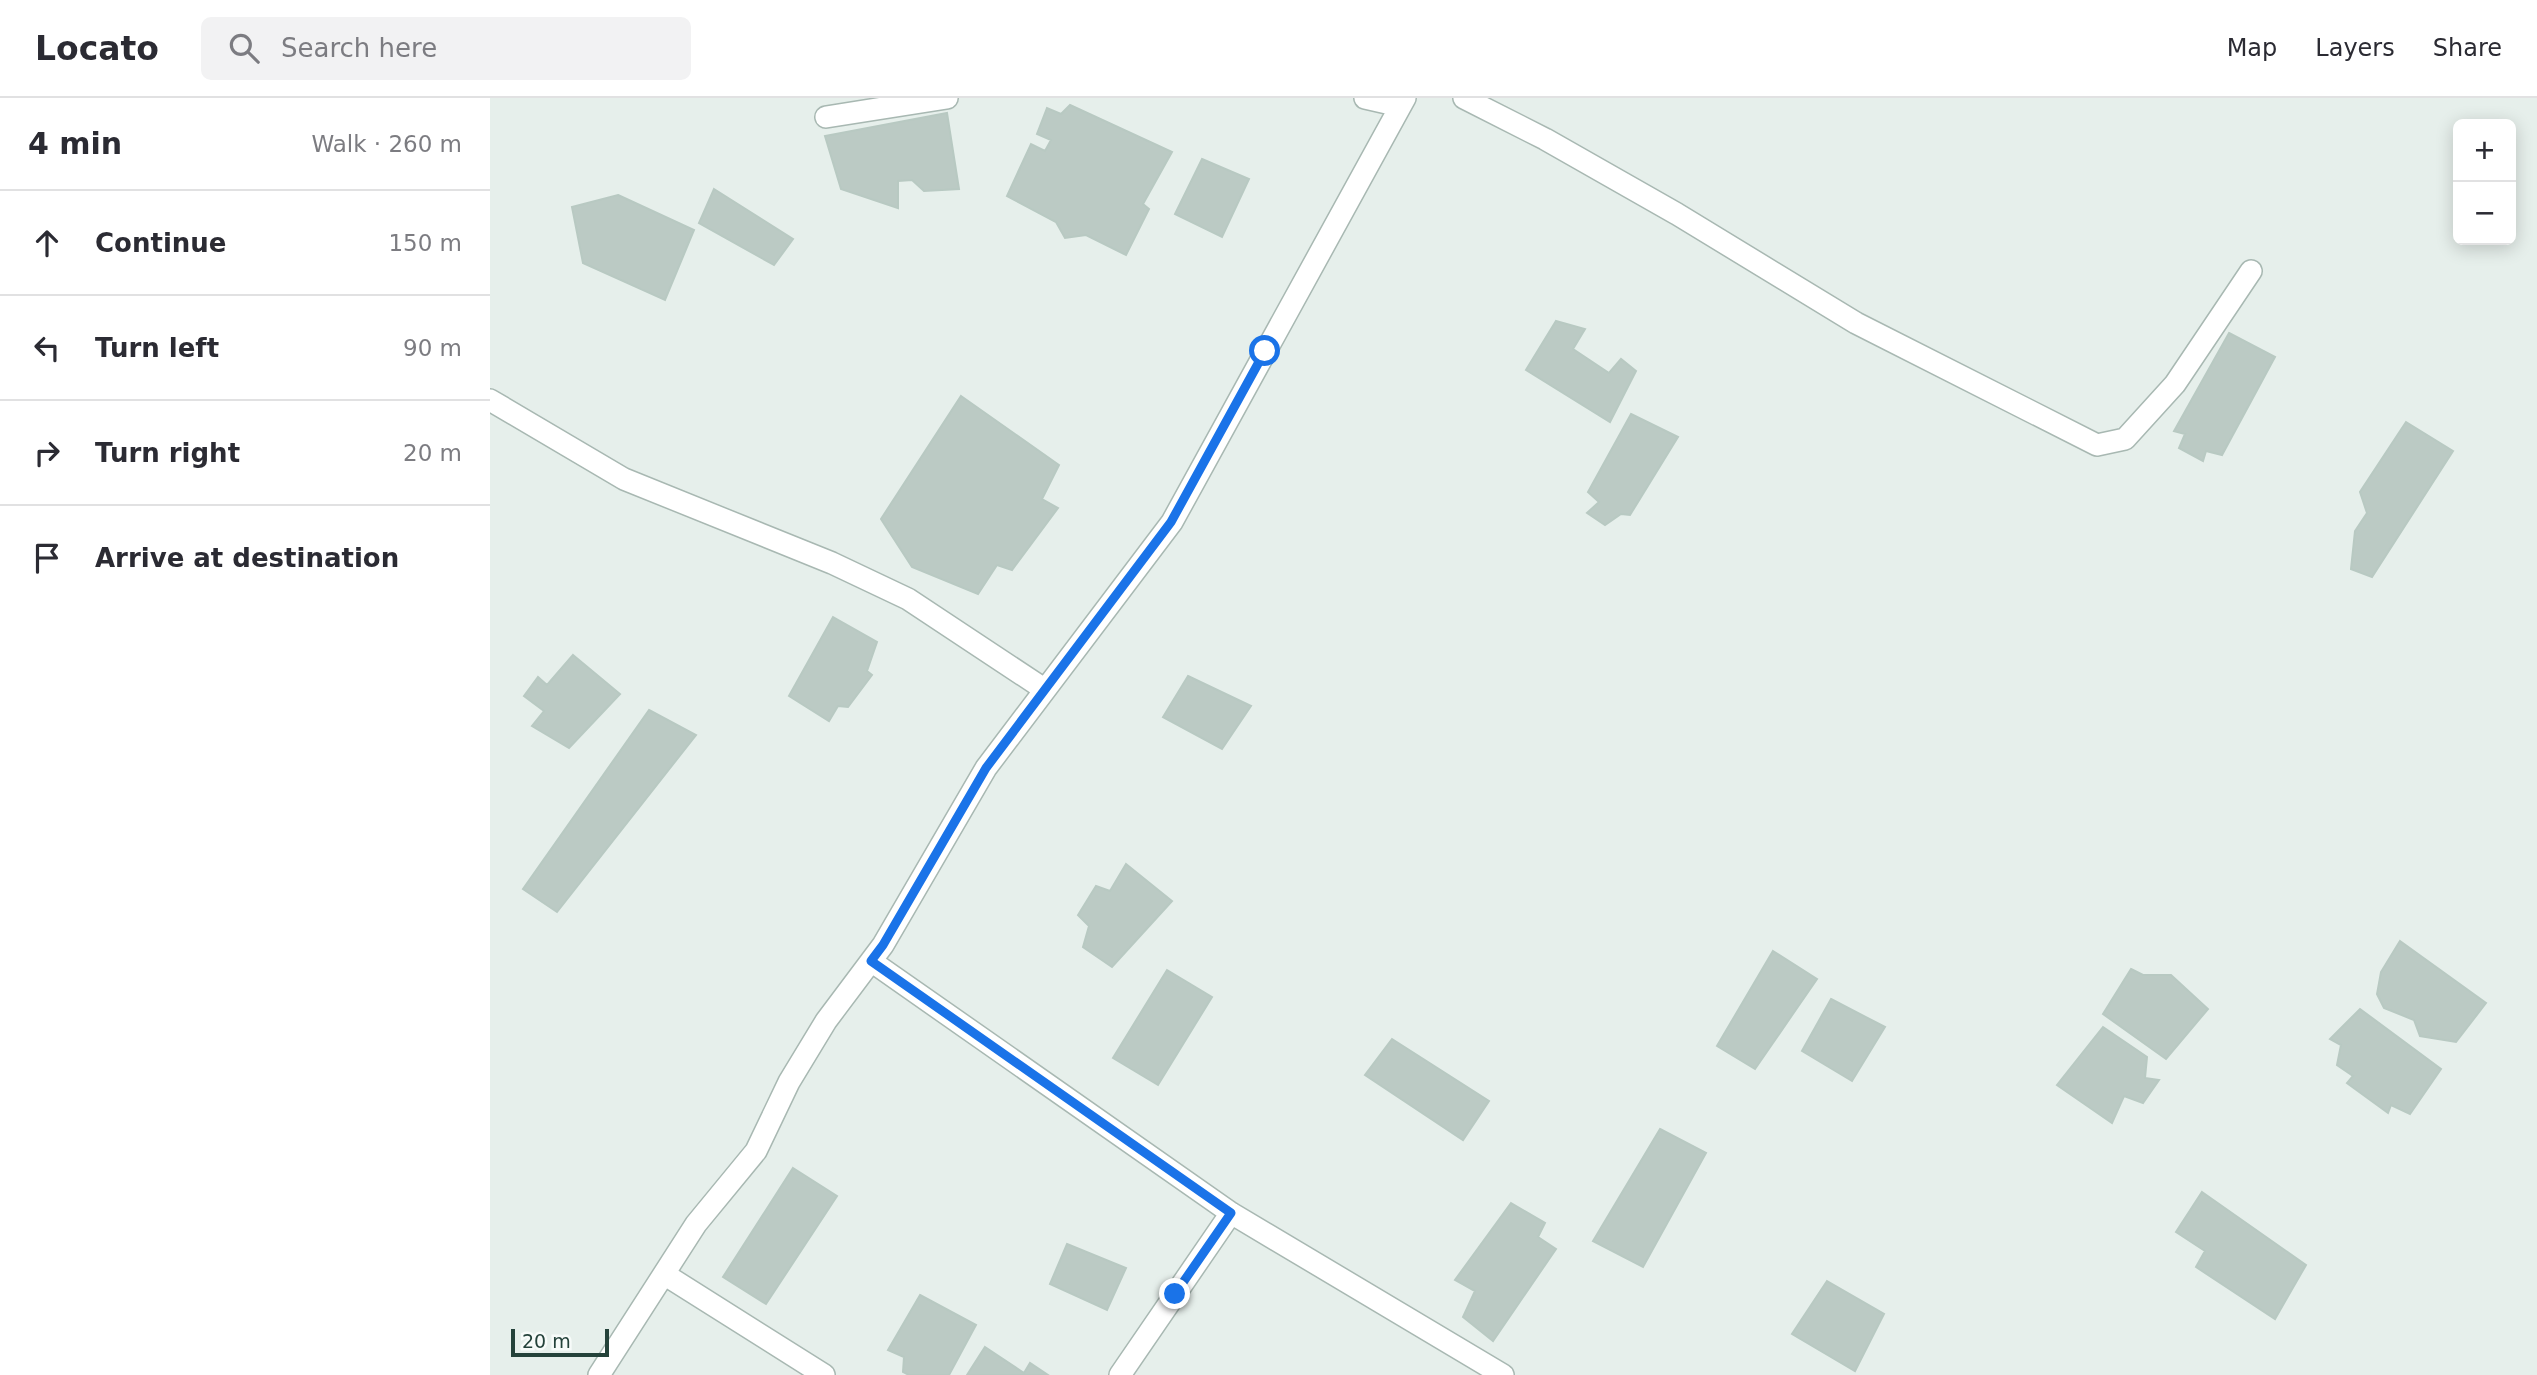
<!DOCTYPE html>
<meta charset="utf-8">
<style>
:root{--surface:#fff;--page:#f2f2f3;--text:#2b2b33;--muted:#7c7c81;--line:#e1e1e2}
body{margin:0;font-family:"DejaVu Sans",sans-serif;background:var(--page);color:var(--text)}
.controls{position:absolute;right:21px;top:21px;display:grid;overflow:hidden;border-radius:10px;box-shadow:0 4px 18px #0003}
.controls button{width:63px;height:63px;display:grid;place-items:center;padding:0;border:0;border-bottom:2px solid var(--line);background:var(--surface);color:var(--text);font:35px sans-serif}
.scale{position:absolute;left:21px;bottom:18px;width:98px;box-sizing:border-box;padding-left:7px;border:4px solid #24423a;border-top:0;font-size:19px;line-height:24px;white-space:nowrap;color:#24423a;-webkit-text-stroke:5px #f7fbf9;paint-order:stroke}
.stop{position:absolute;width:21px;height:21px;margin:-16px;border:5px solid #1a73e8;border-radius:50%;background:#fff}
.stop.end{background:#1a73e8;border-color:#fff;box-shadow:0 2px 7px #0008}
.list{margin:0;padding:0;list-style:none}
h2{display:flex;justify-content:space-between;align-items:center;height:91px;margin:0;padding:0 28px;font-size:30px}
h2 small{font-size:23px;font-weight:400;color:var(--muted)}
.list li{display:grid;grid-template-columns:46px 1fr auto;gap:21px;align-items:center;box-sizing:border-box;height:105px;padding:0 28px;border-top:2px solid var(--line)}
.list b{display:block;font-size:26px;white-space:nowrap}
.list em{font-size:23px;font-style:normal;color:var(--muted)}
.icon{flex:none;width:38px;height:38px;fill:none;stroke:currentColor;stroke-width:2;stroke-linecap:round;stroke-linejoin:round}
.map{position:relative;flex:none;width:2047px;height:1277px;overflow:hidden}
header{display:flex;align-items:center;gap:42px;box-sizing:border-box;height:98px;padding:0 35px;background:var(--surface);border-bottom:2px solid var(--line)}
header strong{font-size:33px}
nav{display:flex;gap:38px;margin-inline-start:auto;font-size:24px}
.search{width:490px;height:63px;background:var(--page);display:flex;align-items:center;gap:18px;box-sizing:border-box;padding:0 24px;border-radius:10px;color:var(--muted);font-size:26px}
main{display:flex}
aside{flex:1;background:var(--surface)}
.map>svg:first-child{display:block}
.building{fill:#bbcac4;stroke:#b8c9c2;stroke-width:2}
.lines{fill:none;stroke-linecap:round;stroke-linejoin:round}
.minor-casing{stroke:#a8b8b2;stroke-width:24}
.minor{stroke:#fff;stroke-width:21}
.route{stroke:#1a73e8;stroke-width:9}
</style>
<header>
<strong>Locato</strong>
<div class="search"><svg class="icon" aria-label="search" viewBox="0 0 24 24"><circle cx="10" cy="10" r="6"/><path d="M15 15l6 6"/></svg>Search here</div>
<nav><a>Map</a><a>Layers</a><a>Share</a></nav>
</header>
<main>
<aside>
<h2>4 min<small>Walk · 260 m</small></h2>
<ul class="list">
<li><svg class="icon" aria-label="ahead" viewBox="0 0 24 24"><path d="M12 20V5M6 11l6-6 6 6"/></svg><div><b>Continue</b></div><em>150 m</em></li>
<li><svg class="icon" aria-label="left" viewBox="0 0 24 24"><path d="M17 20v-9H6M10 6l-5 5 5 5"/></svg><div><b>Turn left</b></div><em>90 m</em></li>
<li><svg class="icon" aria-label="right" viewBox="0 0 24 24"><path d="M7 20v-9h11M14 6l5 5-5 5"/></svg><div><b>Turn right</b></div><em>20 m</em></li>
<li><svg class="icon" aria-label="arrive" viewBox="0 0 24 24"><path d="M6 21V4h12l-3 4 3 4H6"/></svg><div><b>Arrive at destination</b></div></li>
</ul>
</aside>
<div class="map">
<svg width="2047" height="1277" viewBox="0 0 2047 1277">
<rect width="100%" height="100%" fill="#e6efeb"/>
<path class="building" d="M580,7L682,54L653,106L659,111L636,157L596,137L575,140L566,124L517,98L541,46L555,53L561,42L547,36L557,10L571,16Z
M457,15L469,91L434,93L422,82L408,83V110L351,91L335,38Z
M712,61L759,81L732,139L685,116Z
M224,91L303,141L284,167L209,125Z
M128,97L204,132L175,202L93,165L82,109Z
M1066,223L1095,231L1083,251L1119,275L1131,261L1146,273L1120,324L1036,272Z
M1739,235L1785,259L1732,357L1716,353L1713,363L1689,350L1695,336L1684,333Z
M471,298L569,367L552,401L568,410L522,472L507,467L488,496L422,469L391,421Z
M1141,316L1188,339L1140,417L1131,416L1115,427L1097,415L1109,404L1098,394Z
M1916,324L1963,353L1882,479L1861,471L1865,433L1877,415L1870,394Z
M343,519L387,544L377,573L382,577L358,609L348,608L339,623L299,598Z
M83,557L130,596L79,650L42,628L54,613L34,598L48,579L57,587Z
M698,578L761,608L732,651L673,619Z
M159,612L206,637L67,814L33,791Z
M636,766L682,803L622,869L593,849L599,828L588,817L606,788L620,793Z
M1910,843L1996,905L1966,944L1930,938L1924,922L1894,910L1887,896L1891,874Z
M1283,853L1327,881L1265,971L1227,948Z
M1641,871L1653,877H1681L1718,911L1676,961L1613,916Z
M677,872L722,899L668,987L623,960Z
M1341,901L1395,929L1362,983L1312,953Z
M1870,911L1951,971L1920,1016L1901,1007L1898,1015L1857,985L1863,978L1847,967L1851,947L1840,941Z
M1613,929L1657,959L1655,980L1669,982L1653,1005L1634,998L1622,1025L1567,987Z
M902,941L999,1003L973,1042L875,977Z
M1170,1031L1216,1055L1153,1169L1103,1143Z
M303,1070L347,1098L276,1206L233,1179Z
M1712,1094L1816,1167L1785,1221L1706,1169L1715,1153L1686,1134Z
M1021,1105L1055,1125L1048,1139L1066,1151L1003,1243L973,1219L985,1193L965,1182Z
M577,1146L636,1170L617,1212L560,1186Z
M1337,1183L1394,1216L1365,1273L1302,1236Z
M430,1197L486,1227L459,1277H419L413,1274L414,1259L398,1252Z
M495,1249L534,1275L540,1265L558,1277H477Z"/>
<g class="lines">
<g class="minor-casing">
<path id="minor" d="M875,0L910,8
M974,0L1055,41L1187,116L1366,225L1607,347L1635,341L1685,286L1761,173
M336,19L457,0
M0,302L134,381L342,465L418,501L554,591
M381,863L741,1115L1013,1277
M174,1176L334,1277
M109,1277L206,1126L266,1053L299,984L336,923L393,847L496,670L682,424L915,0
M630,1277L741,1115"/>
</g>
<use href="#minor" class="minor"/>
</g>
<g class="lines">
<path class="route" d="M685,1196L741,1115L381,863L393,847L496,670L681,424L775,253"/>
</g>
</svg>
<div class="controls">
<button>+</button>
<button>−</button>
</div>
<div class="scale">20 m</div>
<div class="stop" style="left:775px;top:253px"></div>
<div class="stop end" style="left:685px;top:1196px"></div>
</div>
</main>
